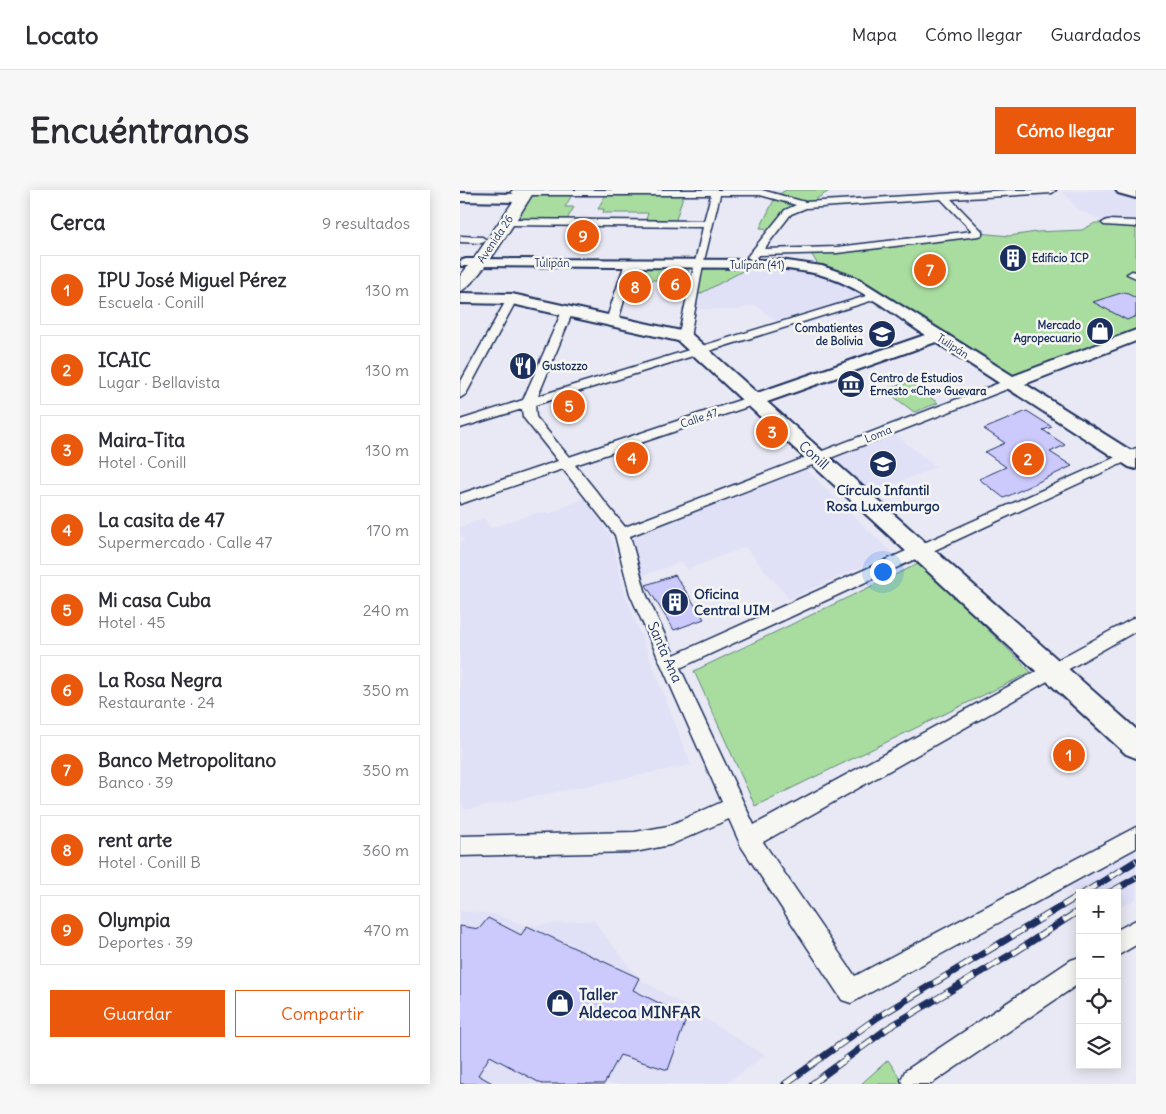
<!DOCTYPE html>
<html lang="es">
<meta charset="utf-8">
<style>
:root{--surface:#fff;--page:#f7f7f7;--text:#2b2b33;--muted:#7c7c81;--line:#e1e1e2;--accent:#ea580c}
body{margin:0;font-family:Delius,sans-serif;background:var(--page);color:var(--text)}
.controls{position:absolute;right:15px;bottom:15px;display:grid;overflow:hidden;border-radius:0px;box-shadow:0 2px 12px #0003}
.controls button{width:45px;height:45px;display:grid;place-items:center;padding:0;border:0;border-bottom:1px solid var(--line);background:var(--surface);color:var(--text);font:25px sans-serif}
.you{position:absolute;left:422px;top:381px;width:18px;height:18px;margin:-12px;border:4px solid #fff;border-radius:50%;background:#1a73e8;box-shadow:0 0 0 8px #1a73e833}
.badge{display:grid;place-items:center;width:32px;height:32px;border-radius:50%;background:var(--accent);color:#fff;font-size:16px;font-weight:700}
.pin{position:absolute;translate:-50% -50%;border:2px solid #fff;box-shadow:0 1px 5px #0006}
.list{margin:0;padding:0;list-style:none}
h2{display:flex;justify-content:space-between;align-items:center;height:65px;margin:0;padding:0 20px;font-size:21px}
h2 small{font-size:16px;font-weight:400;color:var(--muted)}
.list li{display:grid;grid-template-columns:32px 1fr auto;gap:15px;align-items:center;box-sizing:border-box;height:70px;margin:0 10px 10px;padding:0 10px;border:1px solid var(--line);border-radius:0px}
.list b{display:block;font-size:19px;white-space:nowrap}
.list p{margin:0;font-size:16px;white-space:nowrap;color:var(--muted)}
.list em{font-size:16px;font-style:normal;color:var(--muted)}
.actions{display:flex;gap:10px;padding:15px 20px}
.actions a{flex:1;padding:11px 0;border:1px solid var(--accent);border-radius:0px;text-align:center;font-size:18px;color:var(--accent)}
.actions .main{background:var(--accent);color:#fff}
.icon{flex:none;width:28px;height:28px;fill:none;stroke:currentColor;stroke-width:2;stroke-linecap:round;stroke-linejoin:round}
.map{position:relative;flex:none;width:676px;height:894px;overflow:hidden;border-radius:0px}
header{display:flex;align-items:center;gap:30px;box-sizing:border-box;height:70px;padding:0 25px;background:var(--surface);border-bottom:1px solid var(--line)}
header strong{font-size:24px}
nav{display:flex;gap:28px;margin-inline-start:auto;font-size:18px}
.intro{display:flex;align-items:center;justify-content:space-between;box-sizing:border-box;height:120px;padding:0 30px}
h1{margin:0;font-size:35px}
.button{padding:12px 22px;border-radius:0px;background:var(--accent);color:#fff;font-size:18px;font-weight:700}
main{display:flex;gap:30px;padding:0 30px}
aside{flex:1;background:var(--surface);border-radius:0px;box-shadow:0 2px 12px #0003}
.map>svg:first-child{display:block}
.built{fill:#e0e0f7}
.green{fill:#a9dd9f;stroke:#62867e}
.building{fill:#cccafc;stroke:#1b2f5e}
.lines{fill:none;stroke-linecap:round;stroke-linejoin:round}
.street-casing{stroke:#1b2f5e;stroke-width:3}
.secondary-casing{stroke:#1b2f5e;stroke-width:4}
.primary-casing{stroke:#1b2f5e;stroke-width:3}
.street{fill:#f6f6f2;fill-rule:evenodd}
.secondary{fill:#f6f6f2;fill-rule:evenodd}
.primary{fill:#f6f6f2;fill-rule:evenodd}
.rail-casing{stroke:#1b2f5e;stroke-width:7}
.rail{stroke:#f6f6f2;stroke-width:5;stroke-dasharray:15;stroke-linecap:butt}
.labels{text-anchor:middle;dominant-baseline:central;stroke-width:5;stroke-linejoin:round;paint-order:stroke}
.far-street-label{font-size:11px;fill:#1b2f5e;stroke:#f6f6f2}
.far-poi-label{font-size:11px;font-weight:bold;fill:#1b2f5e;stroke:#f6f6f2;text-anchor:start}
.street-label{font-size:14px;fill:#1b2f5e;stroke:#f6f6f2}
.poi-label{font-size:14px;font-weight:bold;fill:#1b2f5e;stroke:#f6f6f2}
.near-poi-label{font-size:16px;font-weight:bold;fill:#1b2f5e;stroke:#f6f6f2;text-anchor:start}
</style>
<header>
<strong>Locato</strong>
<nav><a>Mapa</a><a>Cómo llegar</a><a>Guardados</a></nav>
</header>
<div class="intro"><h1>Encuéntranos</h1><a class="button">Cómo llegar</a></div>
<main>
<aside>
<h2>Cerca<small>9 resultados</small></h2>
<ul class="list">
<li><span class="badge">1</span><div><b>IPU José Miguel Pérez</b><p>Escuela · Conill</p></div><em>130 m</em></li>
<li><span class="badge">2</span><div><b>ICAIC</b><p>Lugar · Bellavista</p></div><em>130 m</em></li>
<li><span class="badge">3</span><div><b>Maira-Tita</b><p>Hotel · Conill</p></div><em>130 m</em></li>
<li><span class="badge">4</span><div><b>La casita de 47</b><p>Supermercado · Calle 47</p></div><em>170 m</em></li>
<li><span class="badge">5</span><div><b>Mi casa Cuba</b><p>Hotel · 45</p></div><em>240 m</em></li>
<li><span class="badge">6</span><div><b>La Rosa Negra</b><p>Restaurante · 24</p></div><em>350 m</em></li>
<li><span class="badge">7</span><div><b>Banco Metropolitano</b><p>Banco · 39</p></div><em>350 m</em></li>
<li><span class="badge">8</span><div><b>rent arte</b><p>Hotel · Conill B</p></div><em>360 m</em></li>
<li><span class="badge">9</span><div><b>Olympia</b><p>Deportes · 39</p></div><em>470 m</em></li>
</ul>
<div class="actions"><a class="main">Guardar</a><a>Compartir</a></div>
</aside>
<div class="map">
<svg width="676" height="894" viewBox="0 0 676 894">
<rect width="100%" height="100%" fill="#e9e9f5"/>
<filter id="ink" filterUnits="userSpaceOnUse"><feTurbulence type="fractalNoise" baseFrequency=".02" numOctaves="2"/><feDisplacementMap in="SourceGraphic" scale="10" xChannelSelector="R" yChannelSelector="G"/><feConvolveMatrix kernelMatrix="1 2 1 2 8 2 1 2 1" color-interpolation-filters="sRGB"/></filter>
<g filter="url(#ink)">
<path class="built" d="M654,0L676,6V32L644,31L618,20L603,2Z
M250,78H320L359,83L382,91L403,105L316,131L295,115L277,120L236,119L241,81Z
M436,245L476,277L409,305L370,270Z
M345,279L432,363L329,409L285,357L228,379L221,372L179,387L169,347Z
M124,308L151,347L165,404L231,575L5,620L0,610V353L4,351L0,344V337L24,328L31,338L76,323H91Z
M676,658V709L657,719V703H620V711L608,697Z
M0,721L34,724L67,736L133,730L179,788L305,865L266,894H0Z"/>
<path class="green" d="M326,0H371L346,15L328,22L315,39L300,38L316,6Z
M67,2L113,3L105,17H114L105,33L47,32Z
M146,3H224L215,33H185L188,23H143L144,19H138Z
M635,33H647L676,36V145L551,193L402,97L361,80L349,60L519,43L549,46L577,42L622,40Z
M176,76L229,77L227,90H172Z
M288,78L238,105L241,81L245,79Z
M449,192L478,213L454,222L425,200Z
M460,373L571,482L295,616L234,481Z
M428,870L444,894H401Z"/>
<path class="building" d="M664,102L676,108V126L667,130L633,112Z
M567,221L592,237L583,240L605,255L590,262L612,276L544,308L519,289L546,277L525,262L545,253L524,239Z
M215,385L244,429L214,440L186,395Z
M28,728L61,745L67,736L179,788L173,800L227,827L208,880L160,865L144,894H82L30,866L18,885L34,894H0V736L19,739Z"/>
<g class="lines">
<g class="street-casing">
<path id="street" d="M53,0H302L345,12L549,0H596L592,3L491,9L522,41V45L519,46L377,63L299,65L292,70L287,67L325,20L336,15L300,5H260L243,75L230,147L224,150L218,147L243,37L47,35L42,32L47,29L244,31L251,5H55L51,2ZM481,9L512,41L377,57L304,59L331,24L346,18Z
M647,30L676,31V37L644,35L642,33Z
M0,46L22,47L27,50L22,53L0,52Z
M170,70L175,73L158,131L152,134L148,133L146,131L165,73Z
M672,81L676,82V88L667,84Z
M416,103L420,104L421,106L420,108L75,215L76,227L109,267L289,207H299L300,210L299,213L115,275L165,337L547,190L551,189L557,193L555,196L170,346L186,404L214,465L676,258V267L220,478L294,635L676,427V441L303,652L395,786L676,637V658L391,813L382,810L281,656L269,629L210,655L175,662L0,666V646L175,642L208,636L262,612L170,404L155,345L103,279L0,314V304L98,271L63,227L62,219L0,238V230L63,210L103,119H111L113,121L78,206Z
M52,106L57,109L6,204L0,208V193L47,109Z
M676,730V755L657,766V740Z
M620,767V793L471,894H443L441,890L445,881L611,770Z"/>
</g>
<g class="secondary-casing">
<path id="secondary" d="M656,0H676V8L658,3Z
M0,3L63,4L69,8L63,12L0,11Z
M6,69L320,70L362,76L397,88L553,186L676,140V151L565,194L676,264V279L669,277L476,152L307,212L676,539V568L666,564L218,151L52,114L0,113V103L52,104L230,143L297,203L465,145C432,123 398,95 358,84C346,81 333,80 320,78L1,76L0,71Z"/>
</g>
<g class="primary-casing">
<path id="primary" d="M61,0H75C63,19 17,97 0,101V86L13,70Z"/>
</g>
<use href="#street" class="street"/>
<use href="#secondary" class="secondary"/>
<use href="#primary" class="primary"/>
<g class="rail-casing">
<path id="rail" d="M624,703L676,671
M649,703L676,688
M325,894L418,827L620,705
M352,894L428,838L555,762L620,720"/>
</g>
<use href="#rail" class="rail"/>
</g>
</g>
<defs>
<g id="building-disc" transform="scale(1.4375)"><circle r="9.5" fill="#1b2f5e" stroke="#f6f6f2"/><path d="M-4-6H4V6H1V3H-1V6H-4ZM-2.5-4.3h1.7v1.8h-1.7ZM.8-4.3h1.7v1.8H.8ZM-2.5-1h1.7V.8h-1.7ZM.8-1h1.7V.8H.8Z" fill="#fff"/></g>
<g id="shop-disc" transform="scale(1.4375)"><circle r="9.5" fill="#1b2f5e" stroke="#f6f6f2"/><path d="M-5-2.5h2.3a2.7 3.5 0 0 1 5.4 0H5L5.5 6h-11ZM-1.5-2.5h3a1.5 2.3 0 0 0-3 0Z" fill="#fff"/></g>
<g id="school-disc" transform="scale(1.4375)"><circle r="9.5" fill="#1b2f5e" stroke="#f6f6f2"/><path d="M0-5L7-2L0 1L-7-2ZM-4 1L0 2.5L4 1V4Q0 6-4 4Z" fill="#fff"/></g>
<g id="restaurant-disc" transform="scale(1.4375)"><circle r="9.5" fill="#1b2f5e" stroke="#f6f6f2"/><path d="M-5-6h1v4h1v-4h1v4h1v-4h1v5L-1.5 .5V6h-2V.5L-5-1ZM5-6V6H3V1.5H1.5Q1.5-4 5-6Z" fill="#fff"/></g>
<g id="museum-disc" transform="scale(1.4375)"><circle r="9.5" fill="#1b2f5e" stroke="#f6f6f2"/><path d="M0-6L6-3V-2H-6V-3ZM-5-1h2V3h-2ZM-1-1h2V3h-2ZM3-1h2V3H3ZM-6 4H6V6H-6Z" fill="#fff"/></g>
</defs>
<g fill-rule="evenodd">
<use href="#building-disc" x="553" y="68"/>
<use href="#shop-disc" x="640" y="141"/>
<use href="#school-disc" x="422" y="144"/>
<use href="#restaurant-disc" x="63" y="176"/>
<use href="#museum-disc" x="391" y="194"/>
<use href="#school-disc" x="423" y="274"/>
<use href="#building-disc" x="215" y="412"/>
<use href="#shop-disc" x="100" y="813"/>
</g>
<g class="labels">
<g class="far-street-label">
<text transform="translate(35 49) rotate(-56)">Avenida 26</text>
<text x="92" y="73">Tulipán</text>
<text x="297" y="75">Tulipán (41)</text>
<text transform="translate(493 156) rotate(33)">Tulipán</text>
<text transform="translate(239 228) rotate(-19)">Calle 47</text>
<text transform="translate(418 244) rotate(-22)">Loma</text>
</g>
<g class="far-poi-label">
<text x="572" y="68">Edificio ICP</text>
<text x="621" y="135" text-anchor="end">Mercado<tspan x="621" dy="13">Agropecuario</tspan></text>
<text x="403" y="138" text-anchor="end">Combatientes<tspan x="403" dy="13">de Bolivia</tspan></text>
<text x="82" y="176">Gustozzo</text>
<text x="410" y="188">Centro de Estudios<tspan x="410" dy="13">Ernesto «Che» Guevara</tspan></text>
</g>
<g class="street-label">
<text transform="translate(354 265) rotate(42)">Conill</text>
<text transform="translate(205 462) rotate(66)">Santa Ana</text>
</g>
<g class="poi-label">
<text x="423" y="300">Círculo Infantil<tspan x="423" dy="16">Rosa Luxemburgo</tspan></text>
<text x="234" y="404" text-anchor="start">Oficina<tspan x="234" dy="16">Central UIM</tspan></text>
</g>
<g class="near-poi-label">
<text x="119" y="804">Taller<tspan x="119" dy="18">Aldecoa MINFAR</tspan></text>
</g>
</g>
</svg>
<div class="controls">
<button>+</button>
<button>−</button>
<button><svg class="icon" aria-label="locate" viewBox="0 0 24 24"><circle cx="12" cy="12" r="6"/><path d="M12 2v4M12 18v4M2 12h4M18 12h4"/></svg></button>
<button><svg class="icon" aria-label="layers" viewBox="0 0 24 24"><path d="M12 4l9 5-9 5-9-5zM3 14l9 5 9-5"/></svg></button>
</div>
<div class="you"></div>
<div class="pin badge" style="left:609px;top:565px">1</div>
<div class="pin badge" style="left:568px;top:269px">2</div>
<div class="pin badge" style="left:312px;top:242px">3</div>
<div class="pin badge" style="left:172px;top:268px">4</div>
<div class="pin badge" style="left:109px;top:216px">5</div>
<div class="pin badge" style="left:215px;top:94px">6</div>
<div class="pin badge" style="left:470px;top:80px">7</div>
<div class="pin badge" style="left:175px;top:97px">8</div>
<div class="pin badge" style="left:123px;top:46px">9</div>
</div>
</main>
